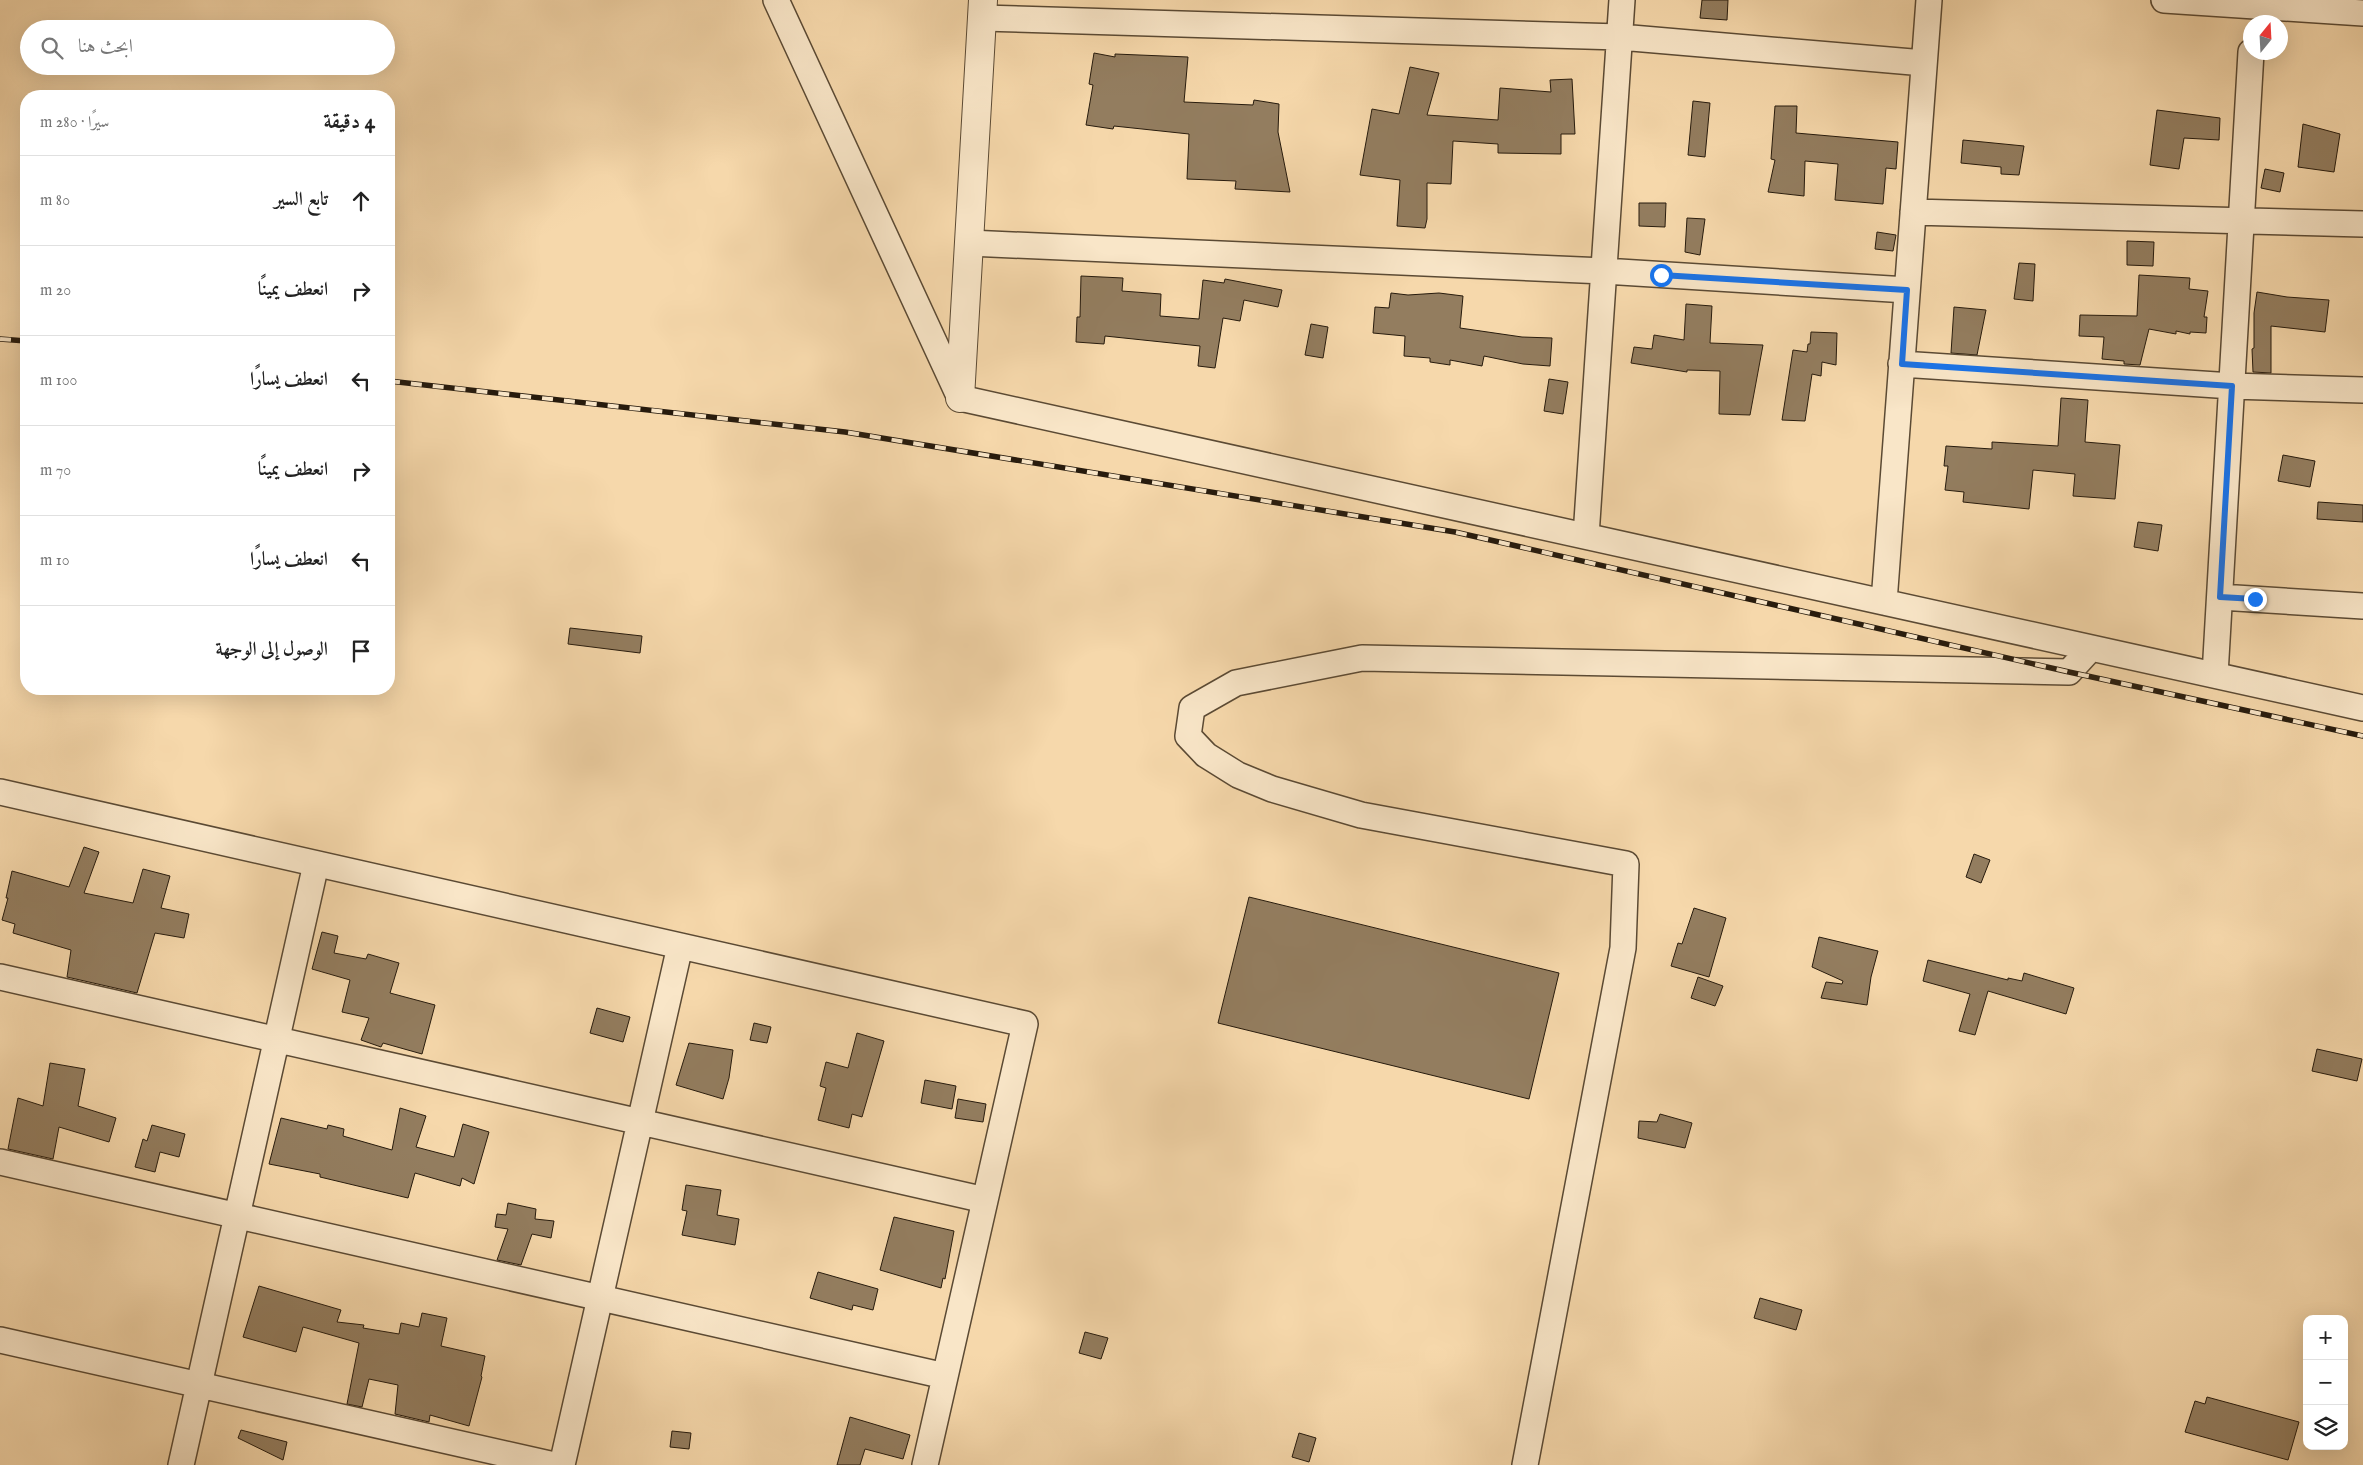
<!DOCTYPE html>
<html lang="ar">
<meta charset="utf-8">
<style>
:root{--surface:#fff;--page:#f2f2f2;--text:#222;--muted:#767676;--line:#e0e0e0}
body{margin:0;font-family:"IM FELL English",Amiri,serif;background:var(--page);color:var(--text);direction:rtl}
.controls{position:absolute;right:15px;bottom:15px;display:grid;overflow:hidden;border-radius:10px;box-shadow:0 5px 20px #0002}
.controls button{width:45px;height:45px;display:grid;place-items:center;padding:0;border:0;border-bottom:1px solid var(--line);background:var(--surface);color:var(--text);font:25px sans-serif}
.compass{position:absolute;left:2243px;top:15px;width:45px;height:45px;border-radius:50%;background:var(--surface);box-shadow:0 5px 20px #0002;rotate:18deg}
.stop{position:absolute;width:15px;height:15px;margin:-11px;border:4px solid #1a73e8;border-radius:50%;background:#fff}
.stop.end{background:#1a73e8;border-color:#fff;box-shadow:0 1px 5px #0008}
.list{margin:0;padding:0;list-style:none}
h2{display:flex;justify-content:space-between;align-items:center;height:65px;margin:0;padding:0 20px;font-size:21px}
h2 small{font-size:16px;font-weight:400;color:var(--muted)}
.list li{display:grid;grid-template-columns:32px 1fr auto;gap:15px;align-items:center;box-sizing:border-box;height:90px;padding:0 20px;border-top:1px solid var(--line)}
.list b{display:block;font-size:19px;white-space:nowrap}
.list em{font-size:16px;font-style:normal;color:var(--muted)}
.icon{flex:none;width:28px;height:28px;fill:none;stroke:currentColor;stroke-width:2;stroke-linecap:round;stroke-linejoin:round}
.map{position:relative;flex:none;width:2363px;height:1465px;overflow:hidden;direction:ltr}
.search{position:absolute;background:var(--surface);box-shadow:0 5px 20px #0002;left:20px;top:20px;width:375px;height:55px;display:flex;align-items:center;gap:12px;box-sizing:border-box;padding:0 18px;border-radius:28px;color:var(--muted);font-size:19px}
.panel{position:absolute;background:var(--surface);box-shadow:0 5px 20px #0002;left:20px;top:90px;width:375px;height:605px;border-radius:20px;direction:rtl}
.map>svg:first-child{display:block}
.building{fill:#937d5f;stroke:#271b0d}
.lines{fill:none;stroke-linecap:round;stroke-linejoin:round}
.minor-casing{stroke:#5b4a34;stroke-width:28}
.tertiary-casing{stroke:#5b4a34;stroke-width:30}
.minor{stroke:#f9e6c8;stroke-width:25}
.tertiary{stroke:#f9e6c8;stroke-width:28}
.rail-casing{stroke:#271b0d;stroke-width:5.5}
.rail{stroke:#f9e6c8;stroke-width:4;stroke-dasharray:11;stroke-linecap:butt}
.route{stroke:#1a73e8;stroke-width:6}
</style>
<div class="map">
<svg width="2363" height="1465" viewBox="0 0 2363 1465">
<rect width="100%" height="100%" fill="#f6d8ab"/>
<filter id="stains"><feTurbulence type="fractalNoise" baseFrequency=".004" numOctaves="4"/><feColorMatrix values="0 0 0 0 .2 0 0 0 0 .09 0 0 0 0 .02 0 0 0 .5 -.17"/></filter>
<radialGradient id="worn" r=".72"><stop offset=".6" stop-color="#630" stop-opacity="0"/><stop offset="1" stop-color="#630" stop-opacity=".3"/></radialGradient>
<path class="building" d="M1702,0H1728L1727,20L1700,18Z
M1094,53L1115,57V54L1188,57L1184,102L1253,105L1254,100L1279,104L1278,132L1290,192L1235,189L1236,181L1187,179L1189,134L1114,126L1113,129L1086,125L1093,85L1089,84Z
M1410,67L1439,73L1427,115L1498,120L1500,88L1551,92L1550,80L1572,79L1575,134H1561V154L1498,153V144L1453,141L1451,184L1427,183V219L1425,228L1397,226L1400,180L1360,175L1372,109L1399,114Z
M1693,101L1710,103L1705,157L1688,155Z
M1775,106H1797L1796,133L1898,142L1896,169L1886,168L1883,204L1835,200L1838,164L1805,161L1804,196L1768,192L1775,160L1771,159Z
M2157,110L2220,118L2219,140L2184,138L2179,169L2150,165Z
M2303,124L2340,134L2334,172L2298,167Z
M1963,140L2024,146L2019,175L2001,174V167L1961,163Z
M2265,169L2284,173L2280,192L2261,188Z
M1639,203H1666L1665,227L1639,226Z
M1687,218L1705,219L1700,255L1685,252Z
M1877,232L1896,235L1893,251L1875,249Z
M2127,241L2154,242L2153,266L2127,265Z
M2019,263L2035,264L2033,301L2014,299Z
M2139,275L2190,278L2189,289L2208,291L2204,317H2207L2206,333L2190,332V334L2176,331V334L2149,329L2140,365L2124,364V361L2102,359L2104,337L2079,336L2080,315L2137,316Z
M1081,276L1123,278L1122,291L1161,294L1160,316L1199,319L1203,280L1224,283L1225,279L1282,290L1278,307L1244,300L1240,321L1223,318L1215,368L1198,366L1200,346L1105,336L1104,344L1076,342L1077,317H1080Z
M2257,292L2287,297L2329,300L2325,332L2271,326V373L2253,372L2252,349L2254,348V313Z
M1391,293L1408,295L1439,293L1463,296L1460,328L1522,337L1552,338L1550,366L1523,364L1484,356L1482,366L1450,360V365L1430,362V358L1404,356L1405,336L1373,333L1375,307L1389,308Z
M1686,304L1712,306L1710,343L1763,345L1750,415L1719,414L1720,371L1687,370V372L1631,363L1634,347L1652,349L1654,335L1684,340Z
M1954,307L1986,310L1977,355L1951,353Z
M1311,324L1328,327L1323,358L1305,355Z
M1811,332L1837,333L1836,365L1822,362L1821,376L1812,374L1805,421L1782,420L1793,350L1807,352L1808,344H1810Z
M1549,379L1568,382L1563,414L1544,411Z
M2061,398L2088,400L2085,442L2120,445L2115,499L2073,496L2075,474L2033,470L2029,509L1963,502L1964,492L1945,490L1948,466H1944L1946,446L1992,449V442L2058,446Z
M2283,455L2315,461L2310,487L2278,481Z
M2318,502L2363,505V522L2317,519Z
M2138,522L2162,525L2158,551L2134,547Z
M570,628L642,636L640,653L568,644Z
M84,847L99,852L84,893L133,903L143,869L170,876L161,908L189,914L184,938L155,933L137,993L67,977L71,950L13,933L15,924L2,920L8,898H6L12,871L69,887Z
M1974,854L1990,860L1981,883L1966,877Z
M1249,897L1559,973L1529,1099L1218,1023Z
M1694,908L1726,918L1709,977L1671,966L1678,943L1682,944Z
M322,932L338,936L334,953L366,959L368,954L399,963L390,993L435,1005L422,1054L383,1043L381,1047L361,1040L369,1018L342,1012L350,980L312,969Z
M1819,937L1878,951L1871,977L1867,1005L1821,998L1826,982L1842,984L1843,981L1812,967Z
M1928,960L2008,980V978L2022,981L2024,973L2074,988L2066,1014L1988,991L1975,1035L1959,1031L1970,994L1923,981Z
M1698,977L1723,986L1715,1006L1691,998Z
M597,1008L630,1017L623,1042L590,1033Z
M754,1023L771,1027L767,1043L750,1040Z
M857,1033L884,1041L862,1117L852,1114L849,1128L818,1120L826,1088L820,1086L826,1062L848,1068Z
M689,1043L733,1050L729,1078L723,1099L676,1085Z
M2317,1049L2362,1059L2357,1081L2312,1071Z
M50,1063L85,1069L78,1106L116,1118L109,1142L59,1127L53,1159L8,1149L18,1098L43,1106Z
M925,1080L956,1086L952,1109L921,1103Z
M958,1099L986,1104L983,1122L955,1118Z
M400,1108L426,1116L416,1147L454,1157L463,1124L489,1132L474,1184L462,1178L460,1186L415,1173L408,1198L320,1177V1174L269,1164L281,1118L327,1129L328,1125L344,1129L343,1136L392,1150Z
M1660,1114L1692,1123L1685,1148L1638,1138L1639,1121L1657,1122Z
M152,1125L185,1134L179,1157L160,1152L155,1172L135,1167L143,1139L147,1141Z
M686,1185L721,1190L717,1215L739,1219L735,1245L682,1235L687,1211L682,1210Z
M508,1203L536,1209L535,1219L554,1221L551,1238L532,1234L521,1265L497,1260L508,1229L495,1227L497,1214L506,1215Z
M894,1217L954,1231L945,1279L943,1278L941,1288L880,1270Z
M818,1272L878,1289L873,1310L853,1305L852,1310L810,1298Z
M259,1286L341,1310L337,1322L364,1325L363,1328L399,1334L401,1323L419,1327L422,1313L447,1318L441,1346L485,1356L481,1376L482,1377L469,1426L430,1415L429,1422L395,1414L398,1385L369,1379L362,1407L347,1404L359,1343L303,1327L296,1352L243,1337Z
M1760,1298L1802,1310L1796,1330L1754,1318Z
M1085,1332L1108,1338L1101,1359L1079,1353Z
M2207,1397L2299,1422L2288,1460L2185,1432L2195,1401L2205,1404Z
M850,1417L910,1435L903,1459L865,1449L860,1465H837Z
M241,1430L287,1442L283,1460L238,1438Z
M672,1431L691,1433L689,1449L670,1447Z
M1299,1433L1316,1438L1309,1462L1292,1457Z"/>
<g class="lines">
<g class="minor-casing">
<path id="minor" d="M776,0L960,398L2363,708
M2164,0L2363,13
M982,18L1620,37L1924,63
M1913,212L2363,224
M969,243L1604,271L1907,290
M1901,364L2232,386L2363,390
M1586,536L1622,0
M2220,597L2363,606
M1884,602L1929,0
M2215,675L2251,52
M0,792L1025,1024L925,1465
M0,977L985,1200
M0,1162L945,1376
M0,1340L554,1465
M181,1465L316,864
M562,1465L680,946
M1525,1465L1623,948L1626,864L1361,815L1272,789L1238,775L1206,755L1188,736L1192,708L1236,683L1362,658L2069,672L2091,648"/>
</g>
<g class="tertiary-casing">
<path id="tertiary" d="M960,398L983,0"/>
</g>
<use href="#minor" class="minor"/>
<use href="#tertiary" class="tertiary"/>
<g class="rail-casing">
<path id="rail" d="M0,339L26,341
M389,381L845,432L1455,532L2069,672L2363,736"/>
</g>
<use href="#rail" class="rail"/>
</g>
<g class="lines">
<path class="route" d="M1661,275L1907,290L1902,364L2232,386L2220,597L2255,599"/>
</g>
<rect width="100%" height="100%" filter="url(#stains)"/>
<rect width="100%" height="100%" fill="url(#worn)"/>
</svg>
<div class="controls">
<button>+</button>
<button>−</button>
<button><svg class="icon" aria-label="layers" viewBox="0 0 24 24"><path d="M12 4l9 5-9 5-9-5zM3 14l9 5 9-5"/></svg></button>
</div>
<svg class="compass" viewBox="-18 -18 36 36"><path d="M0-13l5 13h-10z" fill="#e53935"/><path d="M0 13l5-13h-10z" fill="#767676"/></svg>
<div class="stop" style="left:1661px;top:275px"></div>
<div class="stop end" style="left:2255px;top:599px"></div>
<div class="search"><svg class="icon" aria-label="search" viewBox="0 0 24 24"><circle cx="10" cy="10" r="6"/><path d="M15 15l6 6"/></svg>ابحث هنا</div>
<section class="panel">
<h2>4 دقيقة<small>سيرًا · 280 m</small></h2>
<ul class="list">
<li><svg class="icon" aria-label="ahead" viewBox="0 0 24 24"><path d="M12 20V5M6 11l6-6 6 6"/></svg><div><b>تابع السير</b></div><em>80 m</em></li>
<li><svg class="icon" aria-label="right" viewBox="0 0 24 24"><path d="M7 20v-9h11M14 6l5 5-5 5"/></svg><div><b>انعطف يمينًا</b></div><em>20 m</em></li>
<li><svg class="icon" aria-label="left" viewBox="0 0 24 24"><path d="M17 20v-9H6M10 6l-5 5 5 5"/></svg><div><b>انعطف يسارًا</b></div><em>100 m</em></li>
<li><svg class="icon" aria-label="right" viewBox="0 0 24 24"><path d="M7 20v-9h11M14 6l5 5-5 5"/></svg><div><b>انعطف يمينًا</b></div><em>70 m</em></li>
<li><svg class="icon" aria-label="left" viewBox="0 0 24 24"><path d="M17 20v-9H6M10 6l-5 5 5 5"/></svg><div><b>انعطف يسارًا</b></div><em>10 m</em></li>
<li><svg class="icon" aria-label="arrive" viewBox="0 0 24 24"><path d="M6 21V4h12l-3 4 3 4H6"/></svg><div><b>الوصول إلى الوجهة</b></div></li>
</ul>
</section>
</div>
